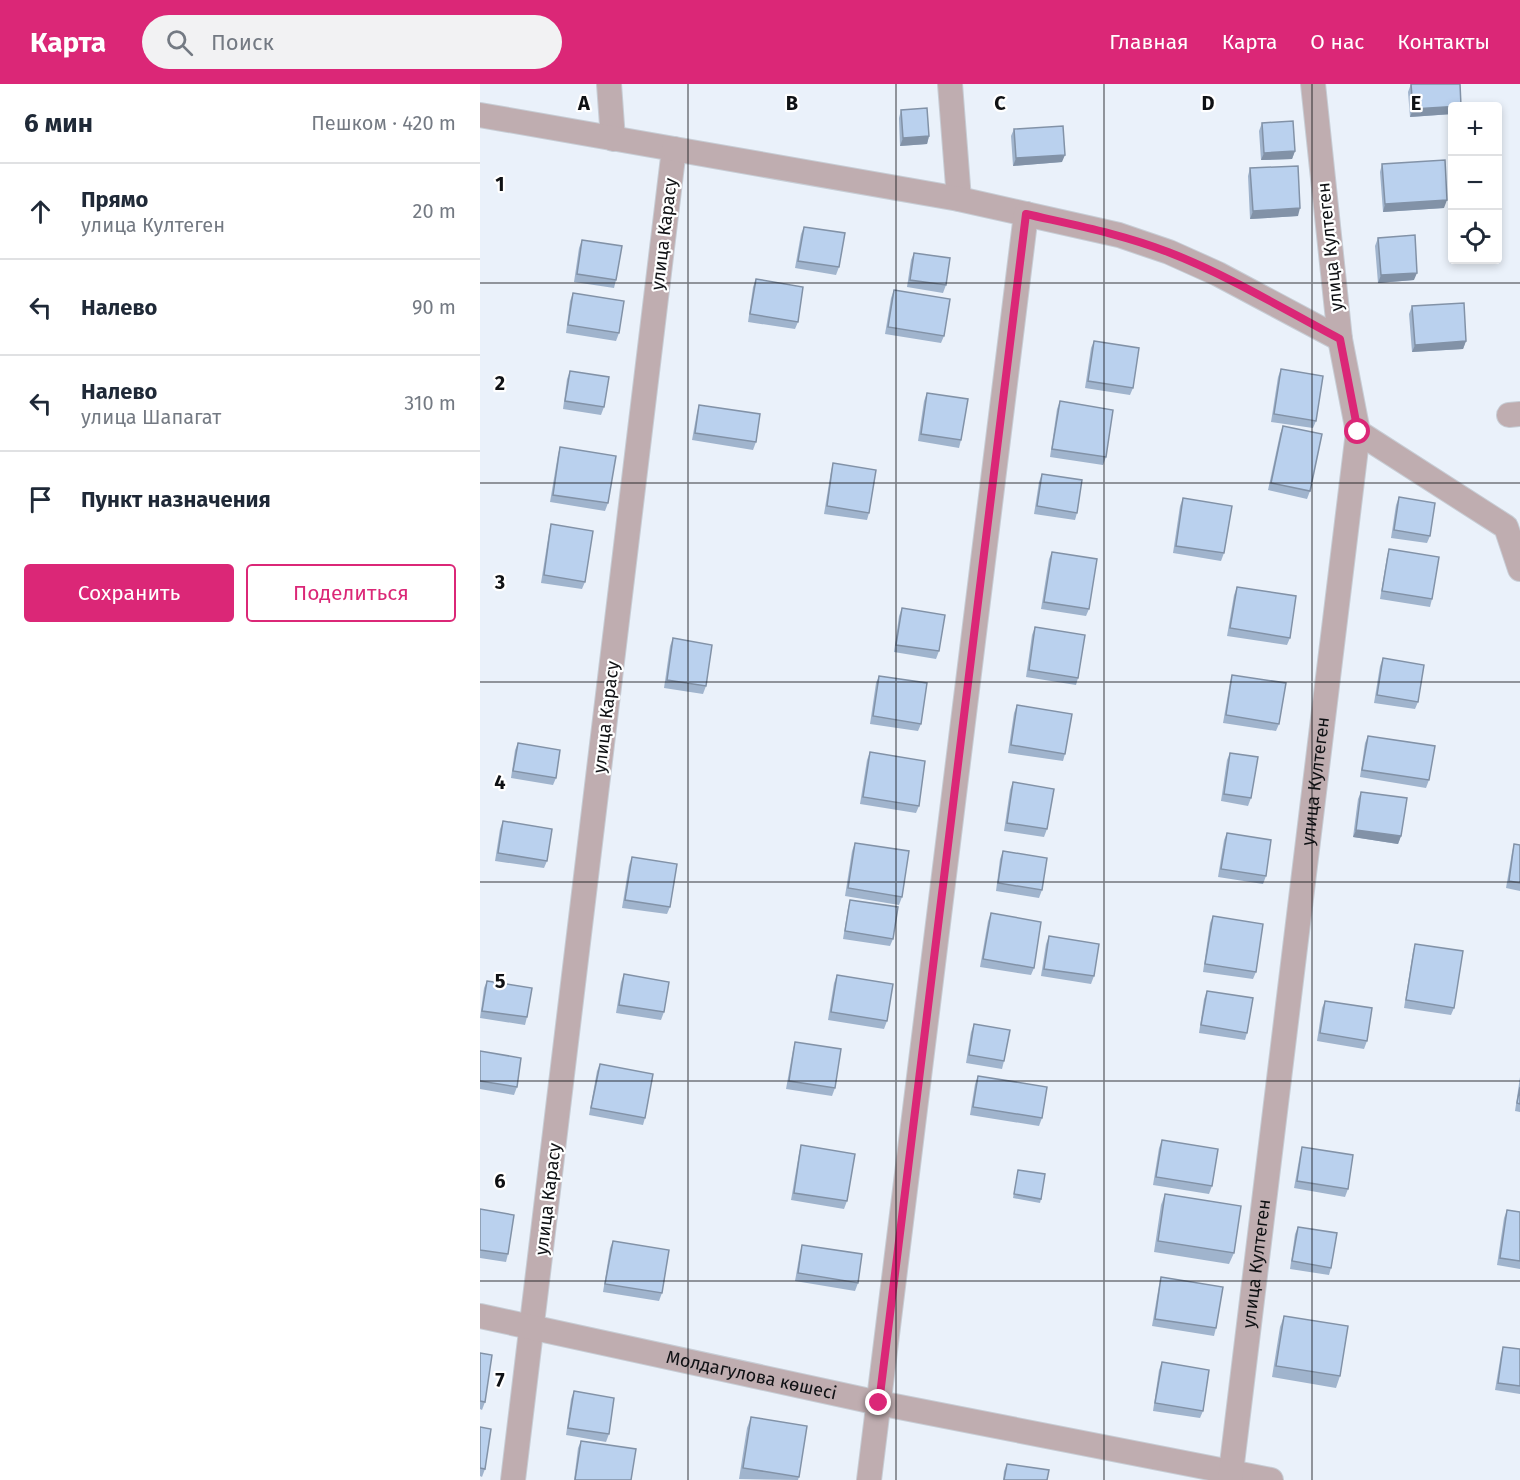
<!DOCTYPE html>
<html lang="ru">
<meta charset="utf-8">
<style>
:root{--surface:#fff;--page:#f2f2f3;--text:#1f2937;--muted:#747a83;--line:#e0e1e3;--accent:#db2777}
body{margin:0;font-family:"Fira Sans",sans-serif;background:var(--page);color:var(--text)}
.controls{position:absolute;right:18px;top:18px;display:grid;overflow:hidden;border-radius:6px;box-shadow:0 3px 9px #0003}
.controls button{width:54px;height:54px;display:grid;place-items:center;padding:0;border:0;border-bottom:2px solid var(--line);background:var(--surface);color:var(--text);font:30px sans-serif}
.stop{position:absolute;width:18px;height:18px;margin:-14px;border:4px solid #db2777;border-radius:50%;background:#fff}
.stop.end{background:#db2777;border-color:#fff;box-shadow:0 2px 6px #0008}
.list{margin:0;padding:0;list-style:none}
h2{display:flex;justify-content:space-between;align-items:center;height:78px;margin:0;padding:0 24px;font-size:26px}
h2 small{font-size:20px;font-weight:400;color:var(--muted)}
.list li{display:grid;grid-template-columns:39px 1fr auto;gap:18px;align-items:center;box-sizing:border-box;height:96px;padding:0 24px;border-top:2px solid var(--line)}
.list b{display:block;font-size:22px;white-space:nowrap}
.list p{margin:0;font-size:20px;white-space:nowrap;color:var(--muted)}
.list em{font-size:20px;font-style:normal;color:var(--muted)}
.actions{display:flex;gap:12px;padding:18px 24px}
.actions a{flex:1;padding:14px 0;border:2px solid var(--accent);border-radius:6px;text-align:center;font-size:21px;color:var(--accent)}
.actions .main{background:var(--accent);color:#fff}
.icon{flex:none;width:33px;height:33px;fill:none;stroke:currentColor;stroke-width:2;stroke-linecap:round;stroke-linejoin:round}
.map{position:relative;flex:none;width:1040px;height:1396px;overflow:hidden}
header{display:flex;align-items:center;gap:36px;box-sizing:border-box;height:84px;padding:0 30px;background:var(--accent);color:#fff}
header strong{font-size:28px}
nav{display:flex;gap:33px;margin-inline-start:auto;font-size:21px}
.search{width:420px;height:54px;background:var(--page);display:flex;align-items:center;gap:15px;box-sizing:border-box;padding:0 21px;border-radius:33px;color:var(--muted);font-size:22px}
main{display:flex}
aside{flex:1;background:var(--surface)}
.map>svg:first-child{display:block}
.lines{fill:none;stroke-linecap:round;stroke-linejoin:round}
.minor-casing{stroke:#c7cdd5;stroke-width:26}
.minor{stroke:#bfadb0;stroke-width:24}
.wall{fill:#a0b4cd}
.shaded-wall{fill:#8292a7}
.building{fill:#bad1ee;stroke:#8292a7;stroke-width:1.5}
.route{stroke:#db2777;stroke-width:8}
.grid{fill:none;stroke:#0f1114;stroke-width:1.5;stroke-opacity:0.55}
.labels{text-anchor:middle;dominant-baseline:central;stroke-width:4.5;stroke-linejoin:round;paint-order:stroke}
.street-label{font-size:18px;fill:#0f1114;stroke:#fff}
.grid-label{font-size:20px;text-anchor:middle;font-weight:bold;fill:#0f1114;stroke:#fff;stroke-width:4.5;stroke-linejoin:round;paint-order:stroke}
</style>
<header>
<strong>Карта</strong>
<div class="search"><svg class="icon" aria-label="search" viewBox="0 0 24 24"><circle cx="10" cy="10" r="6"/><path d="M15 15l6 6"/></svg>Поиск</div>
<nav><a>Главная</a><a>Карта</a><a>О нас</a><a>Контакты</a></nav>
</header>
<main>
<aside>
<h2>6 мин<small>Пешком · 420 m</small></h2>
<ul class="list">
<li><svg class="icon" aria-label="ahead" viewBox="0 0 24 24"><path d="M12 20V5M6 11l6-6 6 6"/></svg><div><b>Прямо</b><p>улица Култеген</p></div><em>20 m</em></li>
<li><svg class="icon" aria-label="left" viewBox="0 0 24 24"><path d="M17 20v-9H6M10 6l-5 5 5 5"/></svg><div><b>Налево</b></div><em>90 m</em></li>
<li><svg class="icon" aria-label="left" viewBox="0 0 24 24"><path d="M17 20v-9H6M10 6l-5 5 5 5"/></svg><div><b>Налево</b><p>улица Шапагат</p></div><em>310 m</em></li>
<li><svg class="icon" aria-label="arrive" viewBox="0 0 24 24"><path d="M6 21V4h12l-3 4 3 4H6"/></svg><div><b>Пункт назначения</b></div></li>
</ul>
<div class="actions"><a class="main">Сохранить</a><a>Поделиться</a></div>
</aside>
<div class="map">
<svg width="1040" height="1396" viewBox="0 0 1040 1396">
<rect width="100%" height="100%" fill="#eaf1fa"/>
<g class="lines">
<g class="minor-casing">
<g id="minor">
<path d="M129,0L133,55"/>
<path d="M470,0L479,115"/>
<path d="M0,31L194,65L33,1396"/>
<path d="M194,65L479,115L639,151L689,168L738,190L860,255"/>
<path d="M1029,331L1040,330"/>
<path d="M878,348L1026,443L1040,485"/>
<path id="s1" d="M0,1232L399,1319L791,1396"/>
<path d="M389,1396L546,130"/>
<path id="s2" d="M750,1396L878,348L860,255L833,0"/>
</g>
</g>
<use href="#minor" class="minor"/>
</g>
<path class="wall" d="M931,0H980L981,22H972V30L930,33L928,8Z
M421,26L449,52L447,60L420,62L419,34Z
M782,39L815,67L812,75L781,76L779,47Z
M534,45L582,78L533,82L531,52Z
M902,80L964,124L903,128L900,88Z
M770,84L818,132L770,135L768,92Z
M324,143L359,183L356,191L315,184L321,150Z
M898,154L934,196L898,199L895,162Z
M102,156L136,196L134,204L94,198L99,164Z
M434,169L466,201L463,209L427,203L431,176Z
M276,195L318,238L315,245L268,238L273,203Z
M414,206L464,252L461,259L405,250L411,214Z
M93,209L139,249L136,257L86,249L90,217Z
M932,222L986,257L983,265L932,268L929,230Z
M614,257L653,304L650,311L605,304L611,264Z
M801,285L836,337L833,344L791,338L798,293Z
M90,287L124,323L121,331L83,325L87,295Z
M447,309L481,356L479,364L438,357L444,317Z
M580,317L626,373L623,381L570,373L577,325Z
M219,321L276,358L273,366L212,356L217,328Z
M803,342L830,407L827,415L788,406L800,350Z
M80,363L128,419L125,427L70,418L78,370Z
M353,379L389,429L387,436L344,430L351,387Z
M562,390L597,429L595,436L554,430L559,398Z
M919,413L950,452L947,459L911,454L916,421Z
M703,414L744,469L741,477L693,469L700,422Z
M71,440L105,498L102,505L61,499L69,448Z
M909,465L952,515L950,523L900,515L907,472Z
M572,468L609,525L606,532L561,525L569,475Z
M757,503L810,554L807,561L747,552L754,511Z
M422,524L459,567L456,575L414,568L419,532Z
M555,543L598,594L596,601L546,593L552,551Z
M193,554L226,602L223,610L184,604L190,562Z
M903,574L938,618L935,625L894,619L900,582Z
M752,591L799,640L796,647L743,639L750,598Z
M399,592L441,640L438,647L390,640L396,599Z
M537,621L585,670L583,677L528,669L534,629Z
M888,652L949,696L946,704L880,693L885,659Z
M38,659L76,694L73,701L31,694L35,666Z
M390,668L439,722L436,729L380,720L387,676Z
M750,669L771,714L768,722L741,717L747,676Z
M533,698L567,745L564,753L524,747L530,706Z
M881,708L921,752L918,760L873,753L878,715Z
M23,737L67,777L64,784L15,777L20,745Z
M747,749L786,792L783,800L738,793L744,756Z
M375,759L422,813L419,821L365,812L372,767Z
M1034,760L1040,761V807L1026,804L1032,768Z
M523,767L562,806L559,814L516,807L520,775Z
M152,773L190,823L187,830L142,824L149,781Z
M370,816L413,855L410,862L363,855L368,824Z
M511,829L554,884L551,891L500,883L508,837Z
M733,832L776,888L773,895L723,888L730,839Z
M569,852L614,892L611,900L561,892L566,860Z
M935,860L974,924L971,931L924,924L933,867Z
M144,890L184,928L181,936L136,929L141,898Z
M357,891L407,937L404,945L348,936L354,899Z
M7,897L47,933L45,941L0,934L4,904Z
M727,907L767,949L765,956L719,949L724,915Z
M845,917L887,957L884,965L837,957L842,924Z
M494,940L524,977L522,985L486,979L491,948Z
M315,958L355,1004L352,1012L306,1005L313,965Z
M0,967L37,1003L34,1011L0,1005Z
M120,980L165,1034L163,1041L109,1031L117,987Z
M498,992L562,1034L559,1042L490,1031L495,1000Z
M1040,993V1028L1035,1027Z
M682,1056L732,1102L729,1110L673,1101L679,1064Z
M321,1061L367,1117L364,1125L311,1116L319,1069Z
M822,1063L868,1105L865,1113L814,1104L820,1070Z
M538,1086L561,1115L560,1119L533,1114Z
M685,1110L754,1169L749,1180L674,1168L681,1121Z
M0,1125L28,1170L26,1178L0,1174Z
M1027,1126L1040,1128V1185L1017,1181L1024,1134Z
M818,1143L851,1184L849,1191L810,1185L815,1150Z
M133,1157L182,1209L179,1217L123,1208L130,1164Z
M322,1161L378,1199L375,1207L315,1197L320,1168Z
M681,1193L736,1244L734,1252L672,1242L679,1201Z
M804,1232L860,1292L856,1304L792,1293L800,1243Z
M1023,1263L1040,1265V1310L1015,1306L1021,1270Z
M0,1269L5,1318L2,1326L0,1325Z
M682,1278L723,1327L720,1334L673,1327L679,1286Z
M94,1307L129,1350L126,1358L86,1351L91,1315Z
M271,1333L319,1393L318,1396L259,1395L267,1344Z
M0,1343L5,1385L2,1393L0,1392Z
M101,1357L151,1396H94L98,1364Z
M527,1380L567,1396H523L524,1387Z"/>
<path class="shaded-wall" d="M972,22V30L930,33L933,25L981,22Z
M449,52L447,60L420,62L423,54Z
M815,67L812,75L781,76L784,69Z
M585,71L582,78L533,82L536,74Z
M967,116L964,124L903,128L905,120Z
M820,124L818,132L770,135L773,127Z
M937,189L934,196L898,199L901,191Z
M986,257L983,265L932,268L935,261Z
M876,746L921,752L918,760L873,753Z"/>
<path class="building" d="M931,0H980L981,22L933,25Z
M447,24L449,52L423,54L421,26Z
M813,37L815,67L784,69L782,39Z
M583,42L585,71L536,74L534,45Z
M965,76L967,116L905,120L902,80Z
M818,82L820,124L773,127L770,84Z
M324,143L365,149L359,183L318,177Z
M935,151L937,189L901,191L898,154Z
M102,156L142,162L136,196L97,190Z
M434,169L470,174L466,201L430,196Z
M276,195L323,203L318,238L270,230Z
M414,206L470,215L464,252L408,243Z
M93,209L144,217L139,249L88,241Z
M984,219L986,257L935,261L932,222Z
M614,257L659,264L653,304L608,297Z
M801,285L843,292L836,337L794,330Z
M90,287L129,293L124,323L85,317Z
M447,309L488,315L481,356L441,350Z
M580,317L633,326L626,373L572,365Z
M219,321L280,330L276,358L215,349Z
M803,342L842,350L830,407L791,399Z
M80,363L136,372L128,419L73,411Z
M353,379L396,386L389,429L347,422Z
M562,390L602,396L597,429L557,422Z
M919,413L955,419L950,452L914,446Z
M703,414L752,422L744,469L696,462Z
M71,440L113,447L105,498L64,491Z
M909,465L959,473L952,515L902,507Z
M572,468L617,475L609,525L564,518Z
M757,503L816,512L810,554L750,544Z
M422,524L465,531L459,567L416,561Z
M555,543L605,551L598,594L549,586Z
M193,554L232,561L226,602L187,596Z
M903,574L944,581L938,618L897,611Z
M752,591L806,599L799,640L746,631Z
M399,592L447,599L441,640L393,632Z
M537,621L592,630L585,670L531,661Z
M888,652L955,662L949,696L882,686Z
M38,659L80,666L76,694L33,687Z
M390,668L445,677L439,722L383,713Z
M750,669L778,673L771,714L744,710Z
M533,698L574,705L567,745L527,739Z
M881,708L927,714L921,752L876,746Z
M23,737L72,745L67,777L18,769Z
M747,749L791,756L786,792L741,785Z
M375,759L429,767L422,813L368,804Z
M1034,760L1040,761V799L1029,797Z
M523,767L567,774L562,806L518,799Z
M152,773L197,780L190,823L145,816Z
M370,816L418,823L413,855L365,847Z
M511,829L561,838L554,884L503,875Z
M733,832L783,840L776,888L725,880Z
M569,852L619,860L614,892L564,885Z
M935,860L983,867L974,924L926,916Z
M144,890L189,898L184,928L139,921Z
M357,891L413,900L407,937L351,928Z
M7,897L52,904L47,933L2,927Z
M727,907L773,914L767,949L721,941Z
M845,917L892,924L887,957L840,949Z
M494,940L530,946L524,977L489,971Z
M315,958L361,965L355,1004L309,997Z
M0,967L41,974L37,1003L0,997Z
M120,980L173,990L165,1034L111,1024Z
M498,992L567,1003L562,1034L493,1023Z
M1040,1003V1020L1037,1019Z
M682,1056L738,1065L732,1102L676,1093Z
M321,1061L375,1070L367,1117L314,1109Z
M822,1063L873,1071L868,1105L817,1097Z
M538,1086L565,1090L561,1115L534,1110Z
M685,1110L761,1122L754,1169L678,1157Z
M0,1125L34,1131L28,1170L0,1166Z
M1027,1126L1040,1128V1177L1020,1174Z
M818,1143L857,1149L851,1184L812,1177Z
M133,1157L189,1166L182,1209L125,1200Z
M322,1161L382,1170L378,1199L318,1189Z
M681,1193L743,1203L736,1244L675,1235Z
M804,1232L868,1242L860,1292L796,1282Z
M1023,1263L1040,1265V1302L1018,1299Z
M0,1269L12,1271L5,1318L0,1317Z
M682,1278L729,1286L723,1327L675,1319Z
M94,1307L134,1314L129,1350L88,1344Z
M271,1333L327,1342L319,1393L263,1384Z
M0,1343L11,1345L5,1385L0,1384Z
M101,1357L156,1365L151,1396H95Z
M527,1380L569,1386L567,1396H524Z"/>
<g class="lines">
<path class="route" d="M399,1319L546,130C594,141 642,150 688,168C748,191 803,225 860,255L878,348"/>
</g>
<path class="grid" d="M208,0V1396M416,0V1396M624,0V1396M832,0V1396M0,199H1040M0,399H1040M0,598H1040M0,798H1040M0,997H1040M0,1197H1040"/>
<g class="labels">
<g class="street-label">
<text transform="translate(184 150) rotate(-83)">улица Карасу</text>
<text transform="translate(850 163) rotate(-96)">улица Култеген</text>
<text transform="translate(126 633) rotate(-83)">улица Карасу</text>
<text stroke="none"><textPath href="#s2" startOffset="704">улица Култеген</textPath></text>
<text transform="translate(68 1115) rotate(-83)">улица Карасу</text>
<text stroke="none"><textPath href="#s2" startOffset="218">улица Култеген</textPath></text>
<text stroke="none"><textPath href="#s1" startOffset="278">Молдагулова көшесі</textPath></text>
</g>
</g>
<g class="grid-label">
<text x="104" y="26">A</text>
<text x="312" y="26">B</text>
<text x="520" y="26">C</text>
<text x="728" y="26">D</text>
<text x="936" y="26">E</text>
<text x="20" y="107">1</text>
<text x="20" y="306">2</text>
<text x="20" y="505">3</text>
<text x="20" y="705">4</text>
<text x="20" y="904">5</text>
<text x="20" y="1104">6</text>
<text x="20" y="1303">7</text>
</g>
</svg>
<div class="controls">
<button>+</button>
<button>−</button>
<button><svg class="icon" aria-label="locate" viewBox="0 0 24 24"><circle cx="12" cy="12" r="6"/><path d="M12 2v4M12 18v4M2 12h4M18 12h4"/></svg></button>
</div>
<div class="stop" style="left:878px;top:348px"></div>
<div class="stop end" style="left:399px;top:1319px"></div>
</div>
</main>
